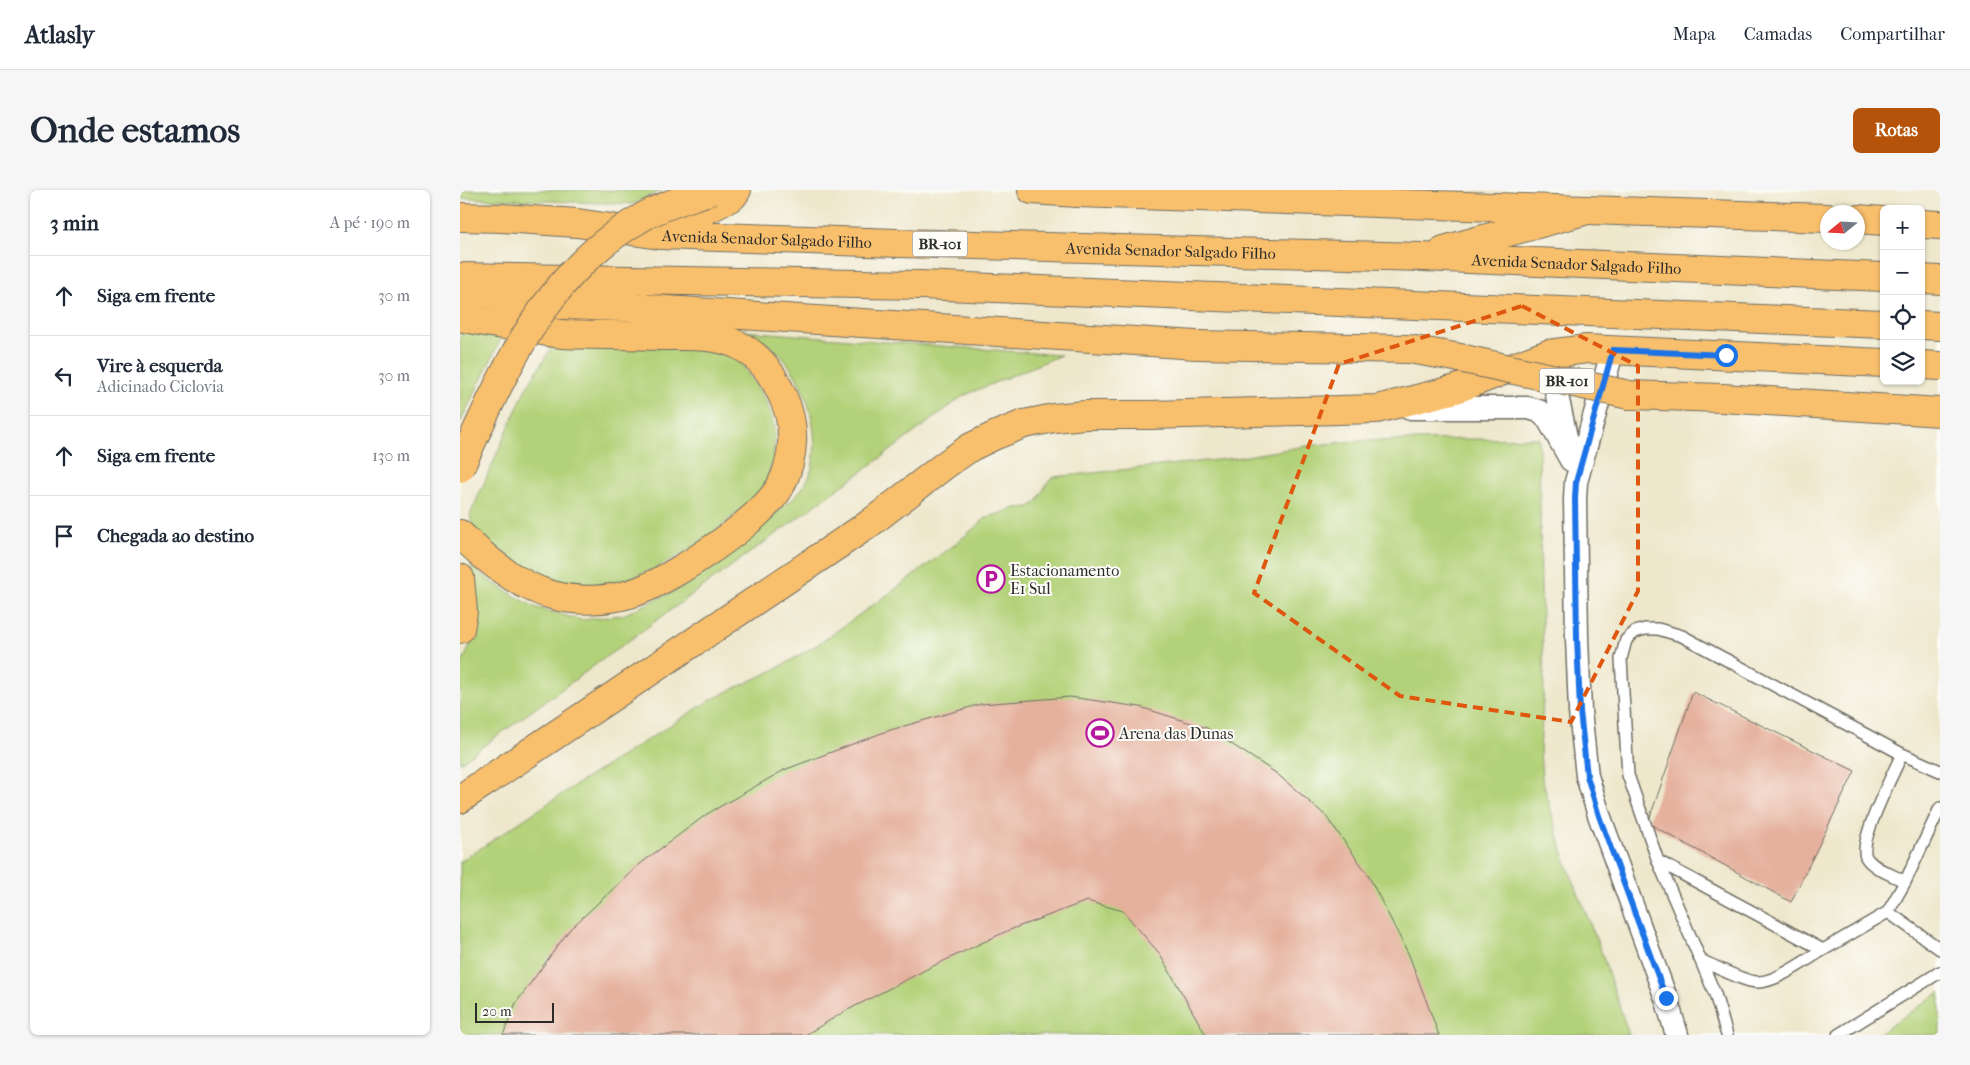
<!DOCTYPE html>
<html lang="pt">
<meta charset="utf-8">
<style>
:root{--surface:#fff;--page:#f6f6f7;--text:#1f2937;--muted:#747a83;--line:#e0e1e3;--accent:#b45309}
body{margin:0;font-family:"IM FELL French Canon",serif;background:var(--page);color:var(--text)}
.controls{position:absolute;right:15px;top:15px;display:grid;overflow:hidden;border-radius:8px;box-shadow:0 1px 4px #0004}
.controls button{width:45px;height:45px;display:grid;place-items:center;padding:0;border:0;border-bottom:1px solid var(--line);background:var(--surface);color:var(--text);font:25px sans-serif}
.compass{position:absolute;left:1360px;top:15px;width:45px;height:45px;border-radius:50%;background:var(--surface);box-shadow:0 1px 4px #0004;rotate:252deg}
.scale{position:absolute;left:15px;bottom:12px;width:79px;box-sizing:border-box;padding-left:5px;border:2px solid #2b2b2b;border-top:0;font-size:14px;line-height:18px;white-space:nowrap;color:#2b2b2b;-webkit-text-stroke:4px #fdfcf7;paint-order:stroke}
.stop{position:absolute;width:15px;height:15px;margin:-11px;border:4px solid #1a73e8;border-radius:50%;background:#fff}
.stop.end{background:#1a73e8;border-color:#fff;box-shadow:0 1px 5px #0008}
.list{margin:0;padding:0;list-style:none}
h2{display:flex;justify-content:space-between;align-items:center;height:65px;margin:0;padding:0 20px;font-size:21px}
h2 small{font-size:16px;font-weight:400;color:var(--muted)}
.list li{display:grid;grid-template-columns:32px 1fr auto;gap:15px;align-items:center;box-sizing:border-box;height:80px;padding:0 20px;border-top:1px solid var(--line)}
.list b{display:block;font-size:19px;white-space:nowrap}
.list p{margin:0;font-size:16px;white-space:nowrap;color:var(--muted)}
.list em{font-size:16px;font-style:normal;color:var(--muted)}
.icon{flex:none;width:28px;height:28px;fill:none;stroke:currentColor;stroke-width:2;stroke-linecap:round;stroke-linejoin:round}
.map{position:relative;flex:none;width:1480px;height:845px;overflow:hidden;border-radius:8px}
header{display:flex;align-items:center;gap:30px;box-sizing:border-box;height:70px;padding:0 25px;background:var(--surface);border-bottom:1px solid var(--line)}
header strong{font-size:24px}
nav{display:flex;gap:28px;margin-inline-start:auto;font-size:18px}
.intro{display:flex;align-items:center;justify-content:space-between;box-sizing:border-box;height:120px;padding:0 30px}
h1{margin:0;font-size:35px}
.button{padding:12px 22px;border-radius:8px;background:var(--accent);color:#fff;font-size:18px;font-weight:700}
main{display:flex;gap:30px;padding:0 30px}
aside{flex:1;background:var(--surface);border-radius:8px;box-shadow:0 1px 4px #0004}
.map>svg:first-child{display:block}
.green{fill:#b3d178;stroke:#6f7e52}
.building{fill:#e5b09c}
.lines{fill:none;stroke-linecap:round;stroke-linejoin:round}
.lane-casing{stroke:#6f6d63;stroke-width:14}
.street-casing{stroke:#6f6d63;stroke-width:25}
.primary-casing{stroke:#6f6d63;stroke-width:30}
.highway-casing{stroke:#6f6d63;stroke-width:30}
.lane{stroke:#fff;stroke-width:11}
.street{stroke:#fff;stroke-width:22}
.primary{stroke:#f8bf6c;stroke-width:28}
.highway{stroke:#f8bf6c;stroke-width:28}
.primary-bridge-casing{stroke:#6f6d63;stroke-width:30;stroke-linecap:butt}
.highway-bridge-casing{stroke:#6f6d63;stroke-width:30;stroke-linecap:butt}
.primary-bridge{stroke:#f8bf6c;stroke-width:28}
.highway-bridge{stroke:#f8bf6c;stroke-width:28}
.route{stroke:#1a73e8;stroke-width:6}
.marked{fill:none;stroke:#df570e;stroke-width:4;stroke-dasharray:10 6;stroke-linejoin:round}
.labels{text-anchor:middle;dominant-baseline:central;stroke-width:4;stroke-linejoin:round;paint-order:stroke}
.shield{fill:#fdfcf7;stroke:#6a6a68;stroke-width:1}
.shield-label{font-size:15px;font-weight:bold;fill:#2b2b2b}
.street-label{font-size:16px;fill:#2b2b2b;stroke:#fdfcf7}
.poi-label{font-size:16px;fill:#2b2b2b;stroke:#fdfcf7;text-anchor:start}
</style>
<header>
<strong>Atlasly</strong>
<nav><a>Mapa</a><a>Camadas</a><a>Compartilhar</a></nav>
</header>
<div class="intro"><h1>Onde estamos</h1><a class="button">Rotas</a></div>
<main>
<aside>
<h2>3 min<small>A pé · 190 m</small></h2>
<ul class="list">
<li><svg class="icon" aria-label="ahead" viewBox="0 0 24 24"><path d="M12 20V5M6 11l6-6 6 6"/></svg><div><b>Siga em frente</b></div><em>30 m</em></li>
<li><svg class="icon" aria-label="left" viewBox="0 0 24 24"><path d="M17 20v-9H6M10 6l-5 5 5 5"/></svg><div><b>Vire à esquerda</b><p>Adicinado Ciclovia</p></div><em>30 m</em></li>
<li><svg class="icon" aria-label="ahead" viewBox="0 0 24 24"><path d="M12 20V5M6 11l6-6 6 6"/></svg><div><b>Siga em frente</b></div><em>130 m</em></li>
<li><svg class="icon" aria-label="arrive" viewBox="0 0 24 24"><path d="M6 21V4h12l-3 4 3 4H6"/></svg><div><b>Chegada ao destino</b></div></li>
</ul>
</aside>
<div class="map">
<svg width="1480" height="845" viewBox="0 0 1480 845">
<rect width="100%" height="100%" fill="#fdfcf7"/>
<filter id="ink" filterUnits="userSpaceOnUse"><feTurbulence type="fractalNoise" baseFrequency=".02" numOctaves="2"/><feDisplacementMap in="SourceGraphic" scale="10" xChannelSelector="R" yChannelSelector="G"/><feConvolveMatrix kernelMatrix="1 2 1 2 8 2 1 2 1" color-interpolation-filters="sRGB"/></filter>
<filter id="wash" filterUnits="userSpaceOnUse"><feTurbulence type="fractalNoise" baseFrequency=".0096" numOctaves="4" result="noise"/><feDisplacementMap in="SourceGraphic" scale="20" xChannelSelector="R" yChannelSelector="G"/><feGaussianBlur stdDeviation="1.12" result="paint"/><feColorMatrix in="noise" values="0 0 0 0 0 0 0 0 0 0 0 0 0 0 0 0 0 1.4 0 .05"/><feComposite in="paint" operator="in"/></filter>
<g filter="url(#wash)">
<rect width="100%" height="100%" fill="#eee7cc"/>
<path class="green" d="M0,0H202L173,14L0,8Z
M0,137L45,141L0,233Z
M257,139L601,165L503,206L415,272L0,573V477L12,452L15,432V409L11,376L35,394L74,417L121,430L163,425L221,398L333,309C339,302 345,295 349,287C366,244 343,177 305,152C295,145 270,142 257,139Z
M95,152L259,160C265,164 273,167 279,171C283,175 287,182 290,187C310,213 318,234 313,267C311,277 309,287 304,296C293,313 275,324 260,337C197,387 124,420 50,368C41,361 17,345 13,336C11,333 11,328 10,325L65,200Z
M1079,248L1081,397L1084,493L1080,562L1082,588L1104,667L1142,764L1169,845H0V672L111,598L252,509L316,479L360,453L438,397L493,356L526,328L556,318L570,317L577,312L587,293L594,287L775,268L846,256L896,251Z
M1480,802V845H1417Z"/>
<g id="blocks">
<path class="building" d="M1233,502L1395,581L1331,712L1188,633Z
M610,507L680,517L747,538L816,583L865,625L907,683L949,765L979,845H746L699,763L663,721L627,711L547,741L469,778L384,822L345,845H43L56,813L110,739L180,674L247,624L324,580L427,541L521,514Z"/>
</g>
</g>
<g filter="url(#ink)">
<use href="#blocks" fill-opacity="0" stroke="#6f6d63" stroke-width="1"/>
<g class="lines">
<g class="lane-casing">
<path id="lane" d="M1442,564C1434,582 1398,651 1406,667C1413,679 1434,685 1445,692
M1480,581L1442,564L1222,446L1198,439H1185L1175,442L1166,450L1161,469L1168,585L1198,671L1363,760L1428,722L1445,692L1480,618
M1198,671L1255,804L1267,845
M1428,722L1480,759
M1242,771C1255,776 1284,792 1297,792C1316,793 1347,769 1363,760
M1378,845L1480,782"/>
</g>
<g class="street-casing">
<path id="street" d="M1153,159L1116,292L1115,308L1117,449L1120,521L1127,586L1139,625L1206,808L1217,845
M1090,173L1106,247
M948,218H1068L1079,221L1088,229L1111,270"/>
</g>
<g class="primary-casing">
<path id="primary" d="M572,0L617,3L1368,28
M1398,29L1424,31
M1461,34L1480,35
M1461,175L1480,176
M0,388L3,422L0,439
M0,609L409,334L485,275L511,257L536,245L564,234L594,228L625,225H690L917,219L996,199L1088,164L1127,159L1424,173"/>
</g>
<g class="highway-casing">
<g id="highway">
<path id="s1" d="M0,27L41,28L117,33L200,45L438,53L962,67L1424,87"/>
<path d="M201,44L273,6L277,0"/>
<path d="M984,60L1124,21"/>
<path d="M0,87L460,95L1424,134"/>
<path d="M1461,89L1480,90"/>
<path d="M4,102L28,104L76,114L161,117L736,155"/>
<path d="M0,127C22,132 43,135 65,138C77,140 90,143 102,144C135,145 168,145 201,146C225,146 255,144 278,155C299,165 314,186 323,207C336,235 335,267 321,295C304,329 210,391 173,403C148,411 117,412 92,405C56,395 26,369 0,344"/>
<path d="M1461,135L1480,136"/>
</g>
</g>
<use href="#lane" class="lane"/>
<use href="#street" class="street"/>
<use href="#primary" class="primary"/>
<use href="#highway" class="highway"/>
<g class="primary-bridge-casing">
<path id="primary-bridge" d="M0,278C43,183 85,82 181,28C202,15 229,8 252,0"/>
</g>
<g class="highway-bridge-casing">
<path id="highway-bridge" d="M736,155L949,159L995,167L1169,205L1262,208L1480,222"/>
</g>
<use href="#primary-bridge" class="primary-bridge"/>
<use href="#highway-bridge" class="highway-bridge"/>
</g>
</g>
<g class="lines" filter="url(#ink)">
<path class="route" d="M1206,808L1139,626L1127,586L1120,521L1117,448L1115,308L1116,292L1153,160L1266,165"/>
</g>
<path class="marked" d="M1062,116L1178,176V401L1111,532L940,506L794,403L879,174Z"/>
<defs>
<g id="parking-ring" transform="scale(1.4375)"><circle r="9.5" fill="#fdfcf7" stroke="#b5179e" stroke-width="1.5"/><path d="M-3.5-5.5H1a3.5 3.5 0 0 1 0 7H-1V5.5H-3.5ZM-1-3.4V-.6H.8a1.4 1.4 0 0 0 0-2.8Z" fill="#b5179e"/></g>
<g id="stadium-ring" transform="scale(1.4375)"><circle r="9.5" fill="#fdfcf7" stroke="#b5179e" stroke-width="1.5"/><path d="M0-5a6.5 5 0 1 0 0 10a6.5 5 0 1 0 0-10ZM-3.5-1.8h7v3.6h-7Z" fill="#b5179e"/></g>
</defs>
<g fill-rule="evenodd">
<use href="#parking-ring" x="531" y="389"/>
<use href="#stadium-ring" x="640" y="543"/>
</g>
<g class="labels">
<g class="shield">
<rect x="452.5" y="41.5" width="55" height="25" rx="4"/>
<rect x="1079.5" y="178.5" width="55" height="25" rx="4"/>
</g>
<g class="shield-label">
<text x="480" y="54">BR-101</text>
<text x="1107" y="191">BR-101</text>
</g>
<g class="street-label">
<text stroke="none"><textPath href="#s1" startOffset="308">Avenida Senador Salgado Filho</textPath></text>
<text stroke="none"><textPath href="#s1" startOffset="712">Avenida Senador Salgado Filho</textPath></text>
<text stroke="none"><textPath href="#s1" startOffset="1118">Avenida Senador Salgado Filho</textPath></text>
</g>
<g class="poi-label">
<text x="550" y="380">Estacionamento<tspan x="550" dy="18">E1 Sul</tspan></text>
<text x="659" y="543">Arena das Dunas</text>
</g>
</g>
</svg>
<div class="controls">
<button>+</button>
<button>−</button>
<button><svg class="icon" aria-label="locate" viewBox="0 0 24 24"><circle cx="12" cy="12" r="6"/><path d="M12 2v4M12 18v4M2 12h4M18 12h4"/></svg></button>
<button><svg class="icon" aria-label="layers" viewBox="0 0 24 24"><path d="M12 4l9 5-9 5-9-5zM3 14l9 5 9-5"/></svg></button>
</div>
<svg class="compass" viewBox="-18 -18 36 36"><path d="M0-13l5 13h-10z" fill="#e53935"/><path d="M0 13l5-13h-10z" fill="#747a83"/></svg>
<div class="scale">20 m</div>
<div class="stop" style="left:1266px;top:165px"></div>
<div class="stop end" style="left:1206px;top:808px"></div>
</div>
</main>
